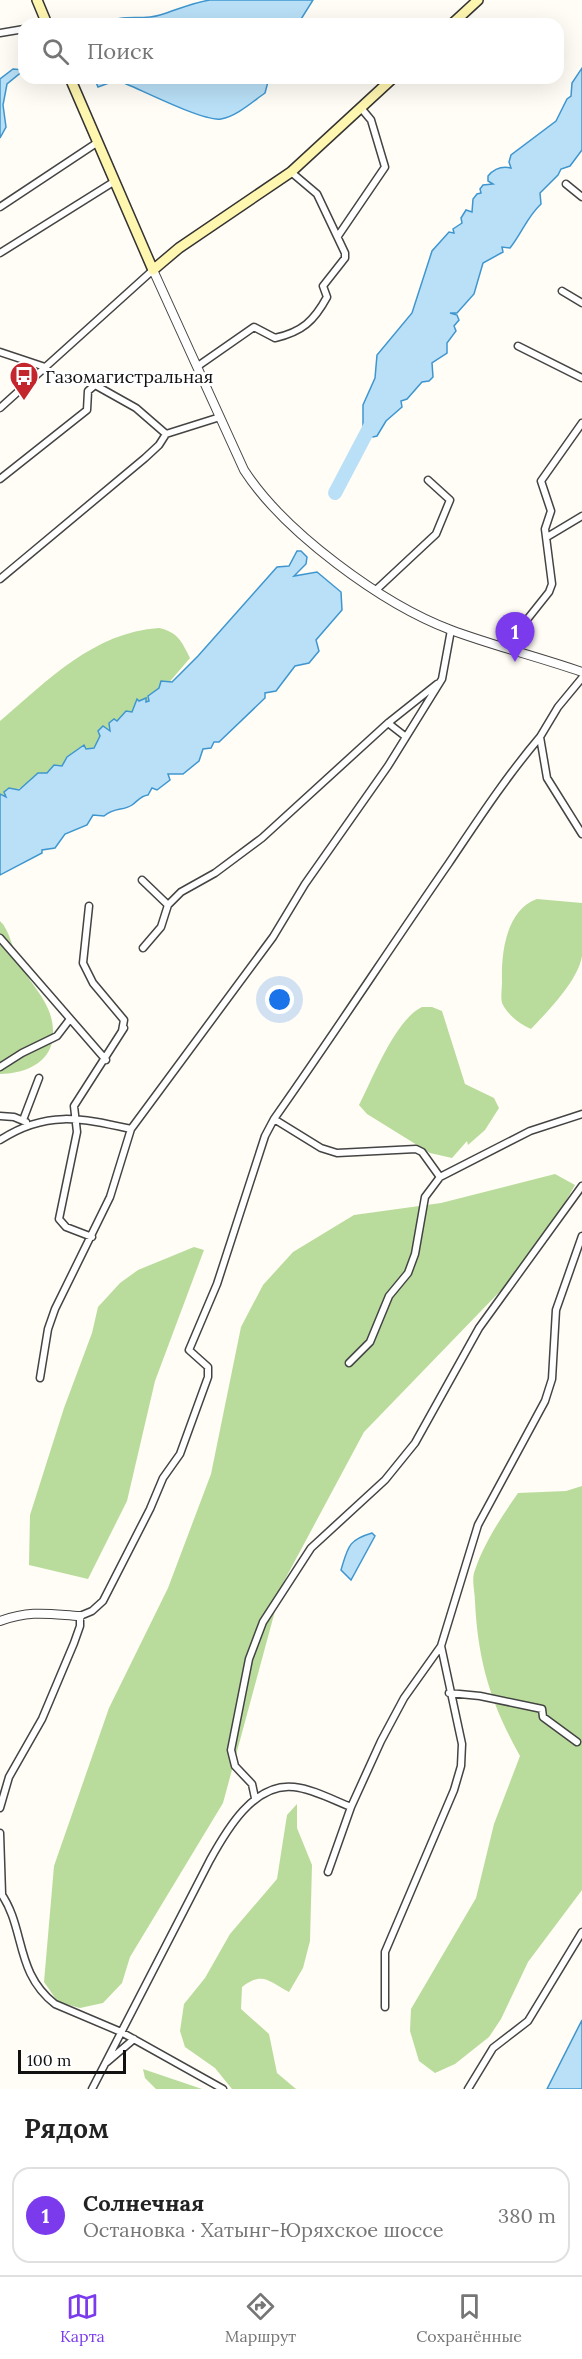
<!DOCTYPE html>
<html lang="ru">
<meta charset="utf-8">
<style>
:root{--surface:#fff;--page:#f2f2f2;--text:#222;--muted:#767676;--line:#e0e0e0;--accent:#7c3aed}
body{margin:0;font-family:Lora,serif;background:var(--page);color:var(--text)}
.scale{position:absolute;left:18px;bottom:15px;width:108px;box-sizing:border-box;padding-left:6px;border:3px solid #111;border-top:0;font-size:16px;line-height:21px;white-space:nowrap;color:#111;-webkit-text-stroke:4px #fff;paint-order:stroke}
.you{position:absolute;left:280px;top:1000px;width:21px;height:21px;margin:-15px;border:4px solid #fff;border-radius:50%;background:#1a73e8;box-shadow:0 0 0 9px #1a73e833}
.badge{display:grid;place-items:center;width:39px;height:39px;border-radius:50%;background:var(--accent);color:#fff;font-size:20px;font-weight:700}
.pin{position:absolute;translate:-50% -50px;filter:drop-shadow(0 2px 3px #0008)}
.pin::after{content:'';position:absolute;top:32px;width:21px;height:18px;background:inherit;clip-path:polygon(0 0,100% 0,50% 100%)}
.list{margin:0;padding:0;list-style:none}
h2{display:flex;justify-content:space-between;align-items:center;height:78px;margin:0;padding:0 24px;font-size:26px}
h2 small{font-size:20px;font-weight:400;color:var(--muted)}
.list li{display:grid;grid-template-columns:39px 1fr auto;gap:18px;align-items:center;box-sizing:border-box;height:96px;margin:0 12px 12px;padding:0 12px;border:2px solid var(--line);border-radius:18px}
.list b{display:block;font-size:22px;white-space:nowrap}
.list p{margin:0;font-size:20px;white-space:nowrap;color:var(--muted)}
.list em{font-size:20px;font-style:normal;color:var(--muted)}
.icon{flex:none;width:33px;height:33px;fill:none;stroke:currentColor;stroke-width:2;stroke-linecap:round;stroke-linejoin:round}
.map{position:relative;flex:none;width:582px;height:2089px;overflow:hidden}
.search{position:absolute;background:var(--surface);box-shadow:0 6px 24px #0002;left:18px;right:18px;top:18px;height:66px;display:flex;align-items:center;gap:15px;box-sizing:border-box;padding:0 21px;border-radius:18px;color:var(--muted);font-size:22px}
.sheet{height:186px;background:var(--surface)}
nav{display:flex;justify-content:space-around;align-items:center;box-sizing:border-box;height:84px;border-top:2px solid var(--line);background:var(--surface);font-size:16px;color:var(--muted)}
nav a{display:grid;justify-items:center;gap:3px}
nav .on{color:var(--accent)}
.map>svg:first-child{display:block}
.forest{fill:#b9dc9c}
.water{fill:#b9e0f7;stroke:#3f96cf;stroke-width:1.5}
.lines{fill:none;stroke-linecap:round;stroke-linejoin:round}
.river{stroke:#b9e0f7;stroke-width:14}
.minor-casing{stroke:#444;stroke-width:9}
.tertiary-casing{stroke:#444;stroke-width:10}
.secondary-casing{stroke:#333;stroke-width:12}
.minor{stroke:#fff;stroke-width:6}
.tertiary{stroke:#fff;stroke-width:8}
.secondary{stroke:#fff6b0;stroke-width:9}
.labels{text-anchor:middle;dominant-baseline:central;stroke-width:6;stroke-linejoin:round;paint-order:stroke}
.poi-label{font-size:18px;fill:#111;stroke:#fff;text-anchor:start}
</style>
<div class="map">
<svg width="582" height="2089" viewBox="0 0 582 2089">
<rect width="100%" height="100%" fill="#fffdf5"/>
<path class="forest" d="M159,628C178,632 182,642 190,658L131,727L0,799V721C47,681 94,632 159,628Z
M537,899L582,903C582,920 582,939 582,956C578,981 547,1012 531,1029C520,1024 509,1016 503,1005C500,1000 502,989 502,982C501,953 506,910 537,899Z
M0,921C10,930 12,949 19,962C28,981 46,997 51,1017C61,1056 34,1073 0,1074Z
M422,1007H432L442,1011L465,1084L494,1098L499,1108L485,1130L468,1145L467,1141L452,1158L430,1153L367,1114L359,1105C373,1078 395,1020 422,1007Z
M555,1174L575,1185L540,1246L512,1279L364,1432L282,1585L223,1803L130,1957L122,1983L103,2003L80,2008L58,2002L44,1982L54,1866L109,1708L168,1588L211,1474L241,1327L263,1285L293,1252L354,1215L441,1203Z
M194,1247L204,1250L155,1381L127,1501L88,1579L29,1565L30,1515L64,1408L92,1333L98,1307L120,1283L138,1270Z
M582,1486V1890L528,1962L501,2019L489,2037L455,2064L435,2073L419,2061L410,2031L411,2009L476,1898L494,1824L520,1756C491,1704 478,1662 475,1602C475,1592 471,1579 475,1570C484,1543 502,1516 518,1493L566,1491Z
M297,1804V1828L312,1865L310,1941L303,1968L289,1992C268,1981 263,1971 242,1987L241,2009L269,2034L277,2073L296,2089H232L215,2068L185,2047L180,2031L184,2004L205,1978L230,1934L277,1879L287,1815Z
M143,2069L202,2089H156L145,2078Z"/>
<path class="water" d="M210,0H313L298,24H104C121,13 142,21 160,15C177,10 191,3 210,0Z
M582,68V150L570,166L561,169L558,175L540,193L541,204C527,217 522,233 510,248L502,247L503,252L483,263L474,294L457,313H450L457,315L459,320L454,326L456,331L447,343V353L432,363L433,377L429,381L422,382L407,399L401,401L402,407L386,421L377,436L373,437L363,427V405L375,378L377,355L412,313L432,251L449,232L454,233L453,229L462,223L461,218L466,210L472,212L473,199L477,194L481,193L480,189L483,185L493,184L488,181V176C494,169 502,166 511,168L509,162L511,155L556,121L567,99L571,96L572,83Z
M13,69L24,70L7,84L3,105L6,127L0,138V79Z
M94,78H269L265,93C252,102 237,116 221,119C203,122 138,88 117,80L98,87Z
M297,551H301L307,557L306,564L294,576L317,572L341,592L342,610L316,640L319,651L309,663L295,666L276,691L265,693V698L219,742H214L211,748L203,749L199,761L183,774H168L170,780L157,790L152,788L148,795C140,796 138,801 132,805C123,811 115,807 104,816L93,815L87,825L65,834L55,848L42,850V853L0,875V794L6,797L4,792L9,788L19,790L38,773H47L54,765L62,766L67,757L84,745L86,749L94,748L100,736L98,731L103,726L110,731L109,723L114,719L117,721L126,711L132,712L137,699L139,701L146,698V702L149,701L148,696L159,688L161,681L172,682L198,656L277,567L289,566Z
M372,1533L375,1536L351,1580L341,1570C348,1547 348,1540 372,1533Z
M582,2020V2089H547Z"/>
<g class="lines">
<path class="river" d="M335,493L376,415"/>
<g class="minor-casing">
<path id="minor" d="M0,33L24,29
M566,184L582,197
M0,207L98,142
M338,236L385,167L371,120L361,108
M0,253L115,181
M562,291L582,303
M518,346L582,378
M0,352L45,367
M198,366L254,327L275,338C302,332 314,321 327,297L323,286L345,258V253L317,194L291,172
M0,408L153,270
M0,479L87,410L88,391L95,385L136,408L166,434
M547,537L582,516
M0,579L145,458L159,445L166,434L220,417
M376,590L436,534L450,500L428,480
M506,646L549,592L552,584L545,529L551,511L541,481L582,423
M582,678L558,707L540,737L547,778L582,834
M388,723L406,737
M142,880L168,905
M89,906L83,963L93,983L124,1020L122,1031
M0,938L106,1060
M143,948L161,927L168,905L181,892L215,873L262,838L388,723L437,684
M0,1067L22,1053L57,1036L70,1019
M0,1116L14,1117L26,1122
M274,1119L321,1148L337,1153L416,1149L422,1152L440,1177L530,1131L582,1114
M23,1120L39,1078
M0,1140C46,1110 81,1118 131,1129
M92,1237L66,1227L59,1219L77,1132L74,1106L124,1028
M349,1363L370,1342L389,1296L408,1273L415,1254L425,1197L440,1177
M40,1378L48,1329L55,1309L110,1197L131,1129L273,937L305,884L388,766L442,679L451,630
M449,1693L480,1696L542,1709L543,1717L577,1742
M255,1798L252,1784L235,1766L231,1750L249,1659L263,1622L311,1548L385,1480L415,1443L479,1328L582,1186
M0,1808L9,1777L42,1719L74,1643L80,1626V1616L92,1611L103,1601L150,1509L163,1478L180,1454L208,1377V1367L189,1350L217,1284L265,1136L274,1119C334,1034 390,948 449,863C478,820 506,777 540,737
M0,1833L2,1894
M328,1872L351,1807L381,1741L404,1698L441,1646L478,1525L545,1401L552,1379L556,1310L582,1236
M0,1892C26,1928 14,1972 55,2004L121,2032L223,2089
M385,2007V1952L454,1790L461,1766L462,1744L441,1646
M107,2062L134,2039
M92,2089L210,1860C226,1831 254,1782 294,1787C313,1789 333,1800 351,1807
M468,2089L493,2048L528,2021L582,1932"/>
</g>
<g class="tertiary-casing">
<path id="tertiary" d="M153,270L244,470C284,532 382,604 451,630C494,646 539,657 582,672
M0,1621C31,1610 48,1614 80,1616"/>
</g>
<g class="secondary-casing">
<path id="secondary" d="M37,0L47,24
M452,24L478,0
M70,78L153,270L179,248L291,172L393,78"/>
</g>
<use href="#minor" class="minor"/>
<use href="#tertiary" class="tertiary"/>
<use href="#secondary" class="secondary"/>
</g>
<defs>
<g id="bus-pin" transform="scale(1.5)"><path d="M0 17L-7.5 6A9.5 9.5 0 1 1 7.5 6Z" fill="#c4262e" stroke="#fff"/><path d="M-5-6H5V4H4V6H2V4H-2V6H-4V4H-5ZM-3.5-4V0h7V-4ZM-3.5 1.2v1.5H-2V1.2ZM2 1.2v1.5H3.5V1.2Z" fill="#fff"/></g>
</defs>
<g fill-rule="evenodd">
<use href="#bus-pin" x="24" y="376"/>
</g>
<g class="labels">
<g class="poi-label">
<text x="45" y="376">Газомагистральная</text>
</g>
</g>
</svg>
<div class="scale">100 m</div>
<div class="you"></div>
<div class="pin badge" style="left:515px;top:662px">1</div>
<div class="search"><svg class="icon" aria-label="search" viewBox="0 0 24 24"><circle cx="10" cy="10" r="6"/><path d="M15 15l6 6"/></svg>Поиск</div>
</div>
<section class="sheet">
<h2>Рядом<small></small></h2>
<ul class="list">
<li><span class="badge">1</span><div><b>Солнечная</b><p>Остановка · Хатынг-Юряхское шоссе</p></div><em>380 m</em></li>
</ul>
</section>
<nav>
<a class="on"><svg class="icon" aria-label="map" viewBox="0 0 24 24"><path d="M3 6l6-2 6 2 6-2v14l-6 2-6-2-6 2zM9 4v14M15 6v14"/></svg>Карта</a>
<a><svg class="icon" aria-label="directions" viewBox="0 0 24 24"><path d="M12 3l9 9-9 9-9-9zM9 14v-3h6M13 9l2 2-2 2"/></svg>Маршрут</a>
<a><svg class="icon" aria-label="saved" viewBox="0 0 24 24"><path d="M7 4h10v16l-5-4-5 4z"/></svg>Сохранённые</a>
</nav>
